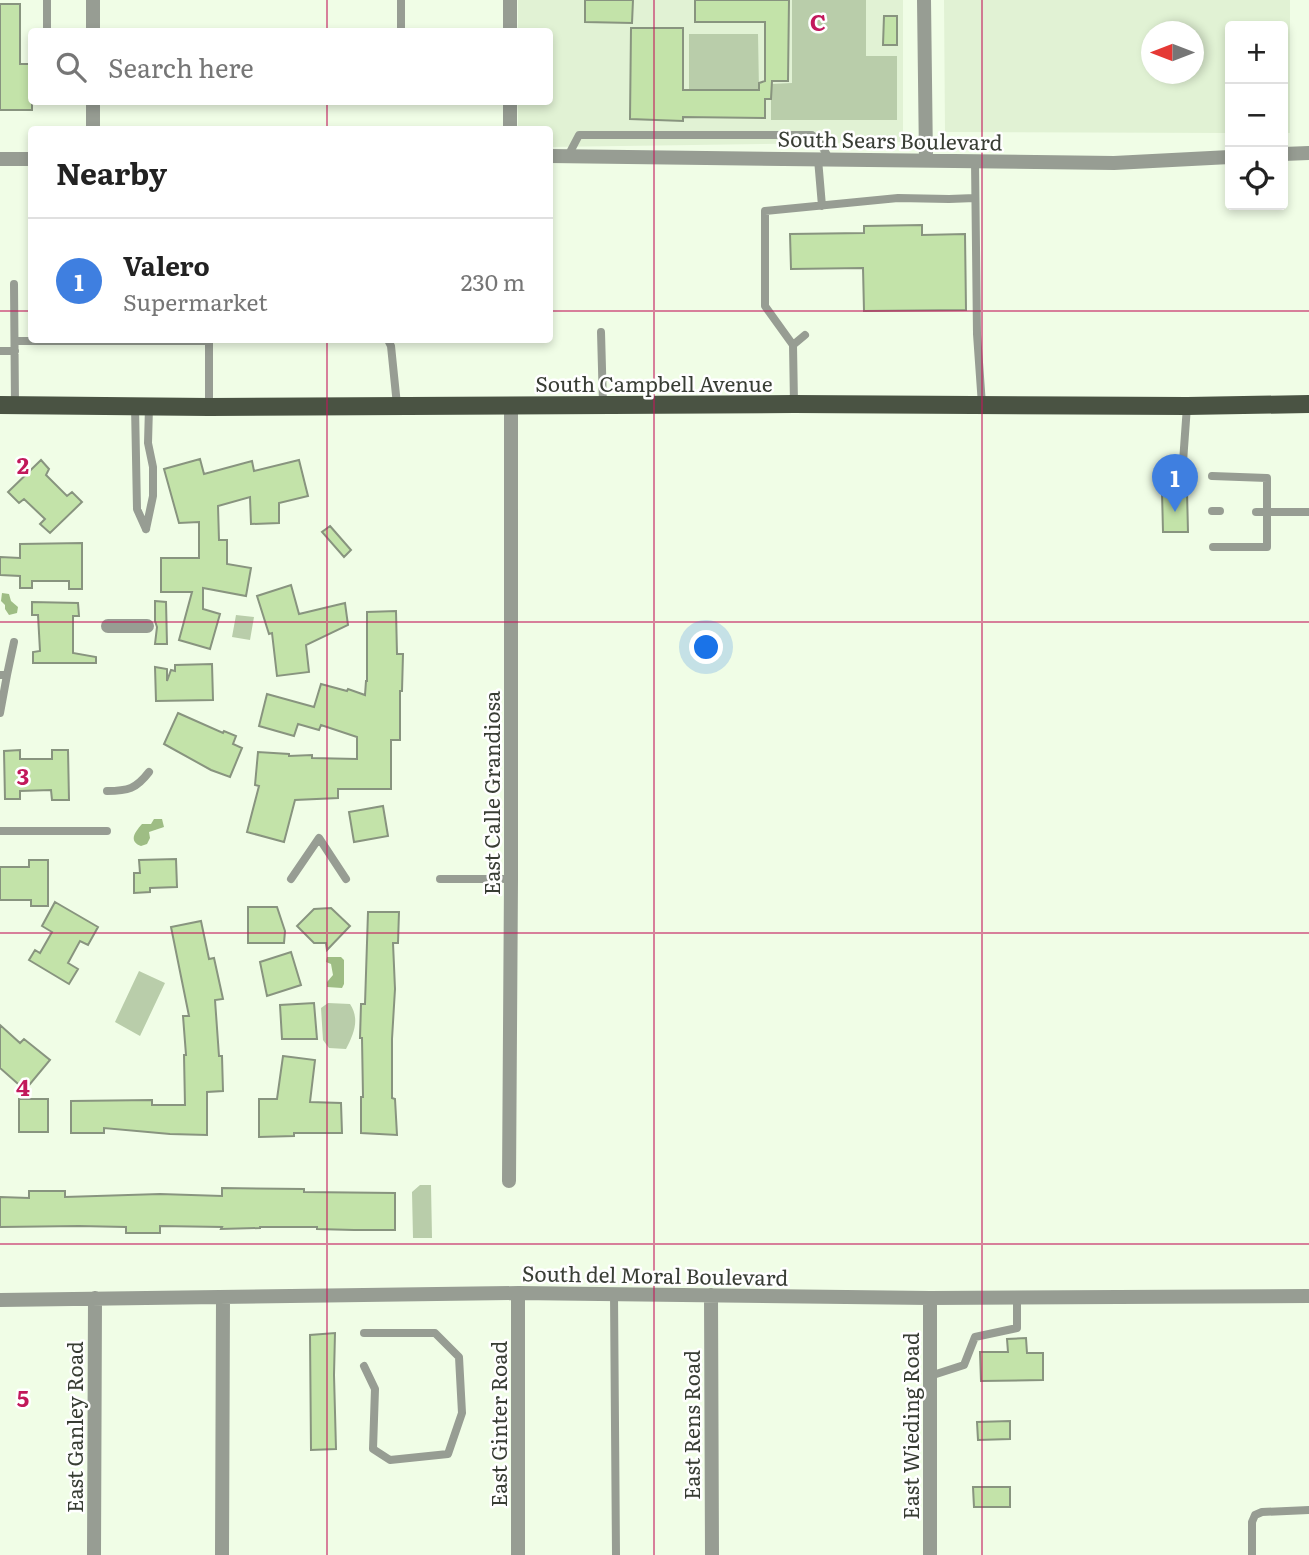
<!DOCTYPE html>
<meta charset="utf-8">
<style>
:root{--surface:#fff;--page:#f6f6f6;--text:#222;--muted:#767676;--line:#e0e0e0;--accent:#111827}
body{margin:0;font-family:Literata,serif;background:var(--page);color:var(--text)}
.controls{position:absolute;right:21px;top:21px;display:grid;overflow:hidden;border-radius:7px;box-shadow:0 4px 10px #0003}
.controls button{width:63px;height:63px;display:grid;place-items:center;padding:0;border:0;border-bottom:2px solid var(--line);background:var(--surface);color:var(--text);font:35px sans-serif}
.compass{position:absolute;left:1141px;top:21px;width:63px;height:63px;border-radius:50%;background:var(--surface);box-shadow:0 4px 10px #0003;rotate:270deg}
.you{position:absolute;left:707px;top:648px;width:24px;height:24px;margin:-18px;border:5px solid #fff;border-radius:50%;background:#1a73e8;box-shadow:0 0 0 10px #1a73e833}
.badge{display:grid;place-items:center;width:46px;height:46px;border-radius:50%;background:var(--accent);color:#fff;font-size:23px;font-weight:700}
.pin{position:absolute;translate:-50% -58px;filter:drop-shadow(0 2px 4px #0008)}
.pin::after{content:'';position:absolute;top:37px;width:24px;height:21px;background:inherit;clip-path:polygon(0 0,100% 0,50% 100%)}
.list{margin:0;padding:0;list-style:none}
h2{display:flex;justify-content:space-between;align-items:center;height:91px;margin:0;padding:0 28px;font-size:30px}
h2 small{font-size:23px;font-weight:400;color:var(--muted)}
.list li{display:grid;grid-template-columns:46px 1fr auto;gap:21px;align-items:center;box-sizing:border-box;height:126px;padding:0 28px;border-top:2px solid var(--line)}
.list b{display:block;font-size:26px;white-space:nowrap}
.list p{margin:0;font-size:23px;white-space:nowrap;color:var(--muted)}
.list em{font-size:23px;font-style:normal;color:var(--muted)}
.icon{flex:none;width:38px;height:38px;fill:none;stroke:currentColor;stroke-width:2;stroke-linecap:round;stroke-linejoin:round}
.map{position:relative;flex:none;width:1309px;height:1555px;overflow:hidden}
.search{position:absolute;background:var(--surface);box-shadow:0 4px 10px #0003;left:28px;top:28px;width:525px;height:77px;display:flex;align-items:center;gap:18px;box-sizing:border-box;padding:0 24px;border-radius:7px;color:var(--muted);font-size:26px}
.panel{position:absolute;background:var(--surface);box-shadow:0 4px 10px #0003;left:28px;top:126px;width:525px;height:217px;border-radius:7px}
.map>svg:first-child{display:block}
.built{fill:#e1f2d4;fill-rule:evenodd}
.green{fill:#b9cdaa}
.water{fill:#9ebd84}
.building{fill:#c3e3a9;stroke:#88947f;stroke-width:2}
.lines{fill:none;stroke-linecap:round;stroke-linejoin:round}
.service{stroke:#979d93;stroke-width:8}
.minor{stroke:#979d93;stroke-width:14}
.primary{stroke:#4a5343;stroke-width:18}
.grid{fill:none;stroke:#c2185b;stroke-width:2;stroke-opacity:0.55}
.labels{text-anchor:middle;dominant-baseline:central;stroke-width:5;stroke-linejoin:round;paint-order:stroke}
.street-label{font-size:21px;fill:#383d34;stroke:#fff}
.grid-label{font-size:23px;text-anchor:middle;font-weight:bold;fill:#c2185b;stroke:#fff;stroke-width:5;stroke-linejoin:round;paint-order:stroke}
</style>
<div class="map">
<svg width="1309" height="1555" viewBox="0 0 1309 1555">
<rect width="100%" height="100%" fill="#f0fde6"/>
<path class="built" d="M518,0H903V142L550,147V130H518V102H550V32L518,31Z
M944,0H1290V133H1283V26H1230V133L945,132ZM1152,32H1194V74H1152Z"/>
<path class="green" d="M792,0H866V56H897V120H771V84L792,83Z
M689,34H758L759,90H689Z
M236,615L254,617L250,640L232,637Z
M139,971L165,983L140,1036L115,1022Z
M328,1003L350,1004C360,1019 354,1034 346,1049L329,1048L323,1040L321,1008Z
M420,1185H431L432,1238H413L412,1192Z"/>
<path class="water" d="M2,593L9,594L11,601L18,607L17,613L9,615L5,609V605L1,601Z
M154,819H162L164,827L149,832L150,838L147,844L141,846C128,841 135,832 142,824H151Z
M327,957H341L344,960V984L342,988L327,987V982L333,975L331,964L326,962Z"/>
<path class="building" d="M585,0H633L632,23L585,22Z
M695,0H789L788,81H772L771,99H765V118L683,117V121L630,119L631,28H683V90H759V83L765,81V22H695Z
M0,4H20V64H32V110H0Z
M884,16H897V45H883Z
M922,225V235L965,234L966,310L864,311L863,268L791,269L790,234L864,233V226Z
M200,459L204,474L252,461L254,471L299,460L308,496L279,503V523L251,524L250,497L218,506L219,540H227V564L251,568L246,596L203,588V609L220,614L210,649L179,640L192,592H161V558H199V522L179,523L164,469Z
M41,460L49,469L46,475L67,496L72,492L82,502L50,533L40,524L45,519L24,499L19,503L8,492Z
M1162,491H1187L1188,532H1163Z
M330,526L351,550L344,557L322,532Z
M82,543V589H69V581H32V588H20V576L0,575V557L20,558V544Z
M291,585L299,614L345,603L348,625L306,645L309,672L277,676L272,633L269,634L257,596Z
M155,601L166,602L167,644H155L157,627L155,621Z
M32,602L78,603L79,616H73V653L96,657V663H33V652L40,651L38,615H32Z
M396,611L397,654H403L402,691H400V740H391V789H338V798L295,800L284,842L247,832L259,786L255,785L258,752L289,754V756L312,755V758L357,759V737L321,725L319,730L298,724L294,736L259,726L267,694L314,707L321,684L347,691L348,689L365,695L366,681H367V612Z
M212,664L213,700L156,701L155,667L167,669V681L171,670L175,671V665Z
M178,713L223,733L224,731L236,736L233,744L242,748L230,777L211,770L164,744Z
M20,750V759H52V750H68L69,800H52L51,790L20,791V799H5L4,751Z
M383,806L388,836L354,842L349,812Z
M176,859L177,887L150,888V892L134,893V873H140L139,860Z
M29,860H48V906H31V900H0V867H29Z
M55,902L98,927L88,945L80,941L68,963L78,969L69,984L29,960L35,950L40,953L52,932L42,926Z
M248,907H277L285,931L284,943H248Z
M331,908L350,926L327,950L326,943H314L297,926L314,909Z
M368,912H399L398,943H393L395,989L392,1039V1098L395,1099L397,1135L361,1133V1097H363L362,1038H360L361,1004H365Z
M201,921L209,959L214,958L223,999L215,1000L219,1056H222L223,1091L207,1092V1135L170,1134L104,1128V1133H71V1101L152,1100V1105H185L184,1055H186L183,1016H189L171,927Z
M291,952L301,985L267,996L260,962Z
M314,1003L317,1039H282L280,1005Z
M0,1025L20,1043L24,1039L50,1060L25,1090L0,1068Z
M283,1056L315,1060L310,1102L341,1103L342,1133H294V1136L259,1137V1099H277Z
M19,1099H48V1132H19Z
M222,1188L304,1189V1192L395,1193V1230H354L317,1229V1227H260V1228L221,1229L222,1227L160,1226V1233H126V1227L79,1226L0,1227V1197L29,1198V1191H65V1197L160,1194L222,1196Z
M335,1333L334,1375L336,1449L311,1450L310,1335Z
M1026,1338L1027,1353H1043V1380L981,1381L980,1352H1008L1007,1339Z
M1010,1421V1439L978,1440L977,1422Z
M973,1487H1010V1507H974Z"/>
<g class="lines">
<path class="service" d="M47,32V0
M401,32V0
M568,156L579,135H812L821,144L829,159
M818,159L822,206
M975,161L977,334L982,405
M14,284L15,405
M601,332L603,405
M209,340V407
M388,340L391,346L397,405
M15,341H207
M793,345L765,306V211L898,198L949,199L975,198
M0,351H15
M794,404L793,345L805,335
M135,406L137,509L146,529
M1183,462L1187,406
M1212,476L1267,478V547H1213
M1212,511H1220
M1256,512H1309
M146,529L153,496V467L148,443L149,407
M0,675H7L0,713
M7,675L14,642
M107,791C128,791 136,789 149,772
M0,831H107
M291,879L319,838L346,879
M440,879H511
M614,1294L616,1555
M364,1333H435L459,1357L462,1413L448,1454L390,1460L373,1449L375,1389L364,1366
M930,1376L964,1365L975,1337L1017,1328V1297
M1252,1555V1522L1255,1515L1262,1512L1309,1510"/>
<path class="minor" d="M510,0V32
M924,0L926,160
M93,32V0
M510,102V130
M93,130V102
M1283,154L1309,153
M550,156L1114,163L1230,157
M0,159H32
M108,626H147
M509,1181L511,879V405
M711,1295L712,1555
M0,1300L518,1293L930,1298L1309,1296
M94,1555L95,1298
M222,1555L223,1297
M518,1555V1293
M930,1555V1298"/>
<path class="primary" d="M0,405L209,407L794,404L1187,406L1309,404"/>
</g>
<path class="grid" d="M327,0V32M654,0V1555M982,0V1555M327,102V130M0,311H32M550,311H1309M327,340V1555M0,622H1309M0,933H1309M0,1244H1309"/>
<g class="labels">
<g class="street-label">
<text transform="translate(890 139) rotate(1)">South Sears Boulevard</text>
<text x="654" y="382">South Campbell Avenue</text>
<text transform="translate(490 793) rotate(-90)">East Calle Grandiosa</text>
<text transform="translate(655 1274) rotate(1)">South del Moral Boulevard</text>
<text transform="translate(497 1424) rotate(-90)">East Ginter Road</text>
<text transform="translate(690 1425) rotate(-90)">East Rens Road</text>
<text transform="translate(909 1426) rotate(-90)">East Wieding Road</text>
<text transform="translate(73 1427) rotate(-90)">East Ganley Road</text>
</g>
</g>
<g class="grid-label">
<text x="818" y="31">C</text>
<text x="23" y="474">2</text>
<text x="23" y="785">3</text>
<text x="23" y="1096">4</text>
<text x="23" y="1407">5</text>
</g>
</svg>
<div class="controls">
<button>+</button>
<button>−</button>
<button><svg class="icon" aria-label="locate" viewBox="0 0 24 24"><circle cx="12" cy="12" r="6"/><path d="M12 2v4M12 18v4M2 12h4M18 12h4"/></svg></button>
</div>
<svg class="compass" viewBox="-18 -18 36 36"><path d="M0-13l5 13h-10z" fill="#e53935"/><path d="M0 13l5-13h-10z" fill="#767676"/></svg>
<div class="you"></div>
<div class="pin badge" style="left:1175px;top:512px;background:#3f7fe0">1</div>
<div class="search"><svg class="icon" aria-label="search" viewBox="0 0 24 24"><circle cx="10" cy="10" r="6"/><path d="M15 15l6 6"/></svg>Search here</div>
<section class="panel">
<h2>Nearby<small></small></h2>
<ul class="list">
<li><span class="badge" style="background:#3f7fe0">1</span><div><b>Valero</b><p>Supermarket</p></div><em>230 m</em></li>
</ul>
</section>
</div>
